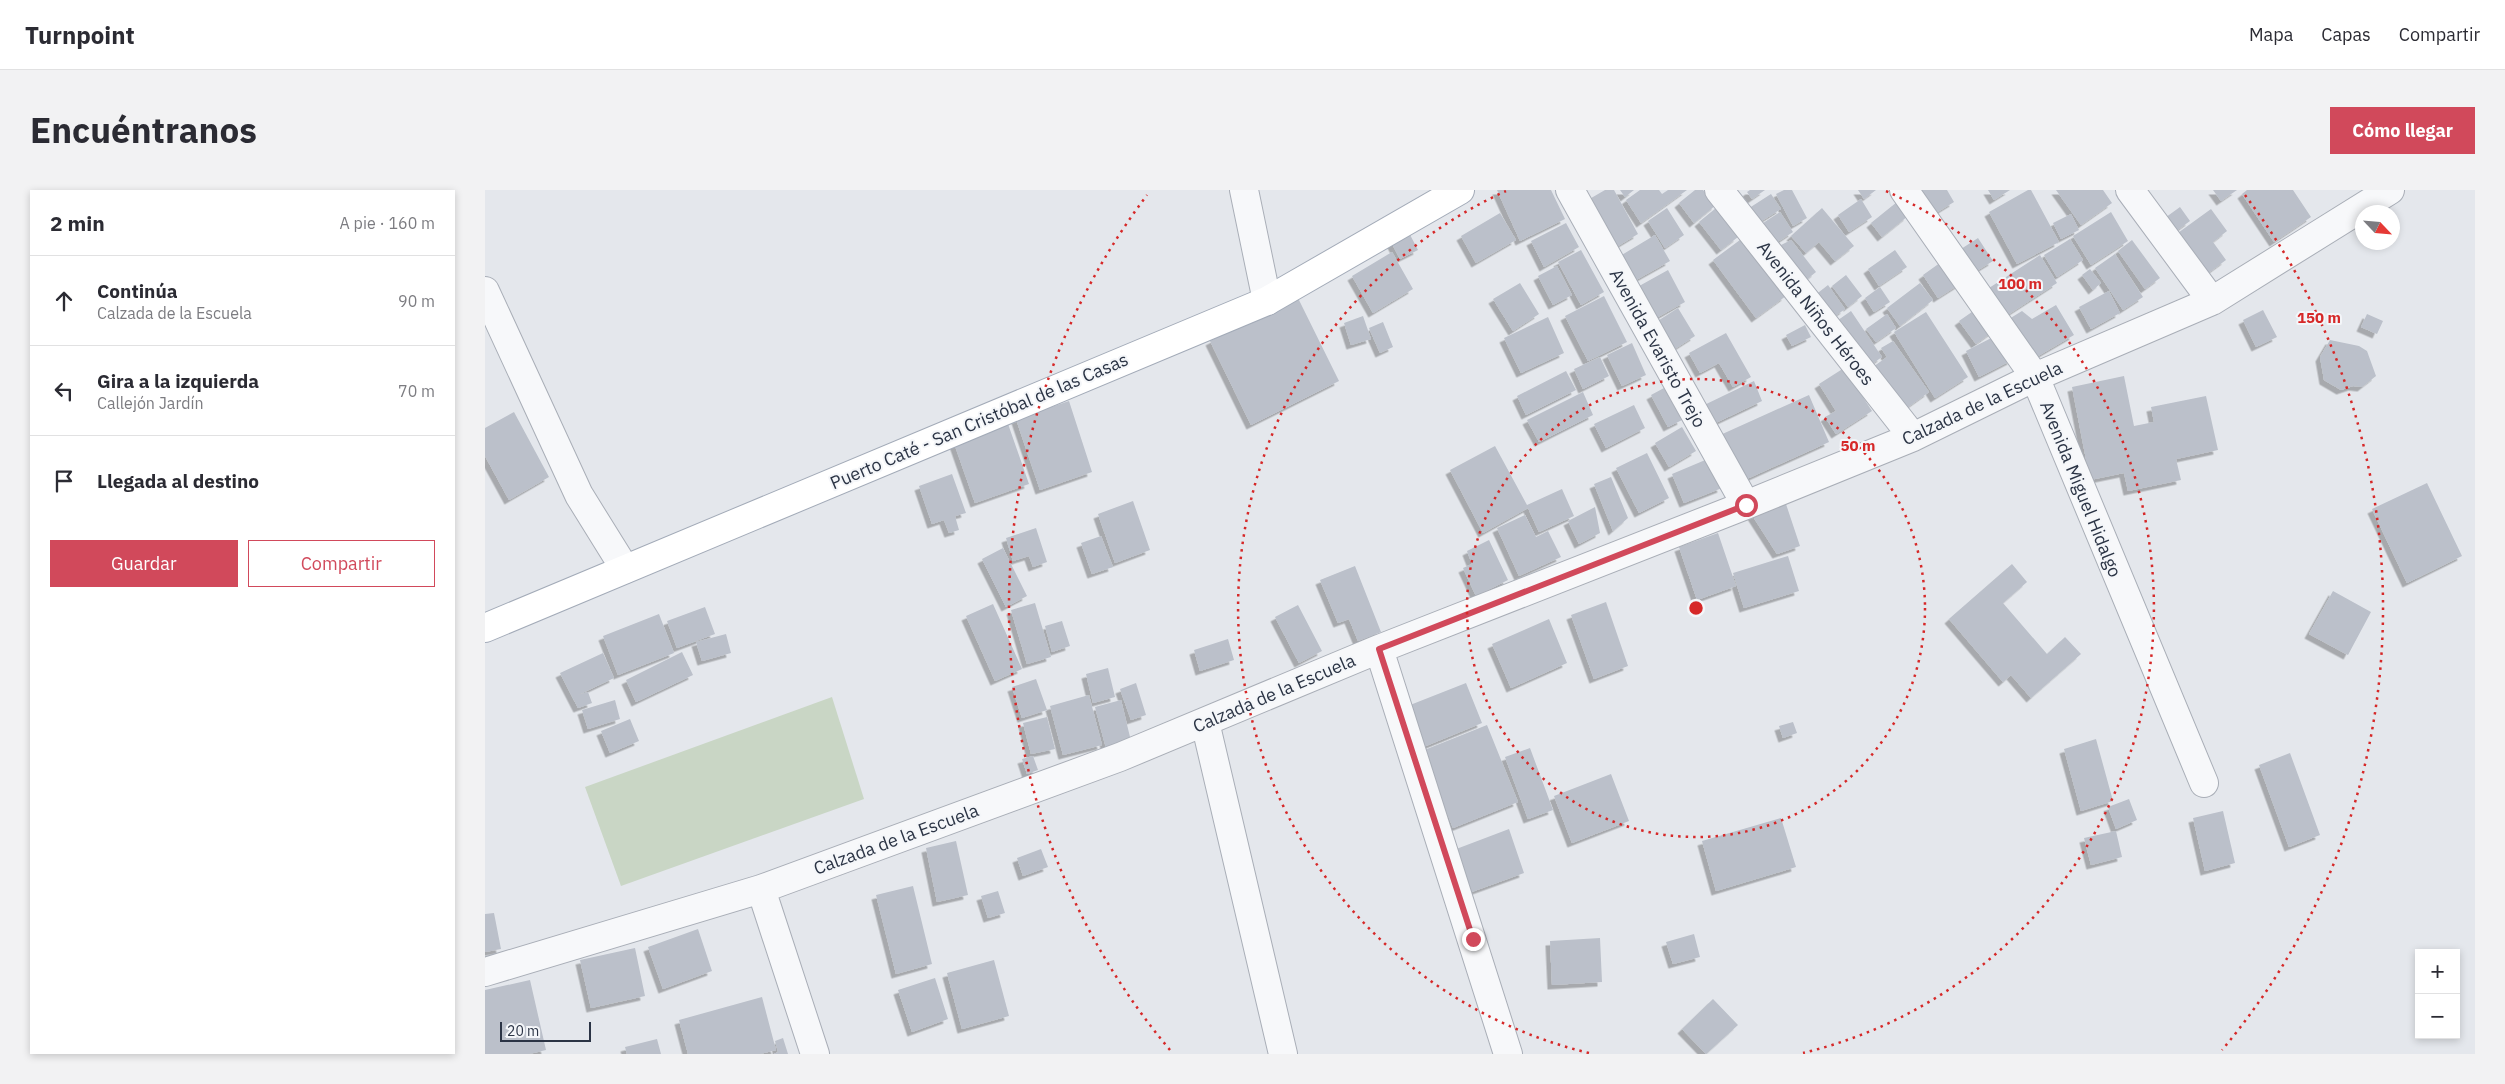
<!DOCTYPE html>
<html lang="es">
<meta charset="utf-8">
<style>
:root{--surface:#fff;--page:#f2f2f3;--text:#2b2b33;--muted:#7c7c81;--line:#e1e1e2;--accent:#d1495b}
body{margin:0;font-family:"IBM Plex Sans",sans-serif;background:var(--page);color:var(--text)}
.controls{position:absolute;right:15px;bottom:15px;display:grid;overflow:hidden;border-radius:0px;box-shadow:0 2px 8px #0003}
.controls button{width:45px;height:45px;display:grid;place-items:center;padding:0;border:0;border-bottom:1px solid var(--line);background:var(--surface);color:var(--text);font:25px sans-serif}
.compass{position:absolute;left:1870px;top:15px;width:45px;height:45px;border-radius:50%;background:var(--surface);box-shadow:0 2px 8px #0003;rotate:116deg}
.scale{position:absolute;left:15px;bottom:12px;width:91px;box-sizing:border-box;padding-left:5px;border:2px solid #2b3445;border-top:0;font-size:14px;line-height:18px;white-space:nowrap;color:#2b3445;-webkit-text-stroke:4px #f4f6f9;paint-order:stroke}
.stop{position:absolute;width:15px;height:15px;margin:-11px;border:4px solid #d1495b;border-radius:50%;background:#fff}
.stop.end{background:#d1495b;border-color:#fff;box-shadow:0 1px 5px #0008}
.list{margin:0;padding:0;list-style:none}
h2{display:flex;justify-content:space-between;align-items:center;height:65px;margin:0;padding:0 20px;font-size:21px}
h2 small{font-size:16px;font-weight:400;color:var(--muted)}
.list li{display:grid;grid-template-columns:32px 1fr auto;gap:15px;align-items:center;box-sizing:border-box;height:90px;padding:0 20px;border-top:1px solid var(--line)}
.list b{display:block;font-size:19px;white-space:nowrap}
.list p{margin:0;font-size:16px;white-space:nowrap;color:var(--muted)}
.list em{font-size:16px;font-style:normal;color:var(--muted)}
.actions{display:flex;gap:10px;padding:15px 20px}
.actions a{flex:1;padding:11px 0;border:1px solid var(--accent);border-radius:0px;text-align:center;font-size:18px;color:var(--accent)}
.actions .main{background:var(--accent);color:#fff}
.icon{flex:none;width:28px;height:28px;fill:none;stroke:currentColor;stroke-width:2;stroke-linecap:round;stroke-linejoin:round}
.map{position:relative;flex:none;width:1990px;height:864px;overflow:hidden;border-radius:0px}
header{display:flex;align-items:center;gap:30px;box-sizing:border-box;height:70px;padding:0 25px;background:var(--surface);border-bottom:1px solid var(--line)}
header strong{font-size:24px}
nav{display:flex;gap:28px;margin-inline-start:auto;font-size:18px}
.intro{display:flex;align-items:center;justify-content:space-between;box-sizing:border-box;height:120px;padding:0 30px}
h1{margin:0;font-size:35px}
.button{padding:12px 22px;border-radius:0px;background:var(--accent);color:#fff;font-size:18px;font-weight:700}
main{display:flex;gap:30px;padding:0 30px}
aside{flex:1;background:var(--surface);border-radius:0px;box-shadow:0 2px 8px #0003}
.map>svg:first-child{display:block}
.green{fill:#c9d6c5}
.building{fill:#bbc0ca;filter:url(#shadow)}
.lines{fill:none;stroke-linecap:round;stroke-linejoin:round}
.minor-casing{stroke:#a9aeb7;stroke-width:30}
.major-casing{stroke:#a3abb8;stroke-width:30}
.minor{stroke:#f7f8fa;stroke-width:28}
.major{stroke:#fff;stroke-width:28}
.route{stroke:#d1495b;stroke-width:6}
.ring{fill:none;stroke:#d62828;stroke-width:2.5;stroke-dasharray:2.5 5}
.labels{text-anchor:middle;dominant-baseline:central;stroke-width:4;stroke-linejoin:round;paint-order:stroke}
.street-label{font-size:18px;fill:#2b3445;stroke:#f4f6f9}
.centre{fill:#d62828;stroke:#f4f6f9;stroke-width:2.5}
.ring-label{font-size:15px;text-anchor:middle;font-weight:bold;fill:#d62828;stroke:#f4f6f9;stroke-width:4;stroke-linejoin:round;paint-order:stroke}
</style>
<header>
<strong>Turnpoint</strong>
<nav><a>Mapa</a><a>Capas</a><a>Compartir</a></nav>
</header>
<div class="intro"><h1>Encuéntranos</h1><a class="button">Cómo llegar</a></div>
<main>
<aside>
<h2>2 min<small>A pie · 160 m</small></h2>
<ul class="list">
<li><svg class="icon" aria-label="ahead" viewBox="0 0 24 24"><path d="M12 20V5M6 11l6-6 6 6"/></svg><div><b>Continúa</b><p>Calzada de la Escuela</p></div><em>90 m</em></li>
<li><svg class="icon" aria-label="left" viewBox="0 0 24 24"><path d="M17 20v-9H6M10 6l-5 5 5 5"/></svg><div><b>Gira a la izquierda</b><p>Callejón Jardín</p></div><em>70 m</em></li>
<li><svg class="icon" aria-label="arrive" viewBox="0 0 24 24"><path d="M6 21V4h12l-3 4 3 4H6"/></svg><div><b>Llegada al destino</b></div></li>
</ul>
<div class="actions"><a class="main">Guardar</a><a>Compartir</a></div>
</aside>
<div class="map">
<svg width="1990" height="864" viewBox="0 0 1990 864">
<defs>
<filter id="shadow"><feDropShadow dx="-4.5" dy="4.5" stdDeviation="0" flood-color="#0004"/></filter>
</defs>
<rect width="100%" height="100%" fill="#e4e7ec"/>
<path class="green" d="M347,507L379,609L136,696L100,597Z"/>
<path class="building" d="M1012,0H1066L1080,29L1035,51Z
M1120,0H1129L1153,44L1128,59L1101,11Z
M1135,0H1149L1140,7Z
M1155,0H1174L1177,4L1183,0H1202L1156,33L1141,10Z
M1210,0H1218L1231,15L1209,33L1194,13Z
M1265,0H1280L1267,9L1262,2Z
M1299,0H1307L1322,28L1308,36L1291,4Z
M1373,0H1391L1379,9Z
M1430,0H1462L1469,12L1446,26Z
M1503,0H1525L1509,10Z
M1543,0H1546L1574,52L1532,74L1504,22Z
M1571,0H1618L1627,13L1596,35Z
M1728,0H1752L1736,11Z
M1762,0H1808L1826,27L1789,52L1757,4Z
M1286,4L1296,19L1267,37L1258,22Z
M1376,9L1387,27L1364,42L1353,25Z
M1412,12L1423,26L1397,47L1386,33Z
M1695,17L1705,31L1683,47L1673,33Z
M1182,18L1199,45L1180,58L1163,31Z
M1231,18L1253,47L1236,60L1214,32Z
M1337,18L1369,56L1350,71L1334,52L1321,63L1306,46Z
M1726,19L1742,41L1728,52L1741,70L1715,89L1686,48Z
M1295,22L1308,42L1285,57L1272,37Z
M1626,22L1643,51L1606,75L1588,46Z
M1015,23L1031,50L991,73L976,46Z
M1586,24L1594,40L1576,49L1568,33Z
M1081,33L1094,57L1059,77L1046,51Z
M922,39L933,60L915,69L904,48Z
M1170,45L1185,71L1144,94L1130,69Z
M1259,47L1301,106L1271,128L1228,70Z
M1493,48L1508,71L1490,82L1476,59Z
M1585,49L1598,70L1572,87L1559,65Z
M1306,50L1331,82L1316,94L1288,59Z
M1647,50L1675,88L1660,99L1633,61Z
M1096,60L1119,102L1096,115L1073,72Z
M1410,60L1422,77L1394,96L1383,79Z
M907,62L928,99L888,123L867,86Z
M1630,64L1658,107L1638,120L1610,78Z
M1555,65L1572,93L1521,126L1504,98Z
M1459,70L1475,94L1453,108L1438,85Z
M1072,76L1087,105L1068,115L1053,86Z
M1605,79L1616,93L1608,100L1597,85Z
M1183,80L1200,112L1164,132L1147,100Z
M1361,85L1377,106L1363,117L1347,96Z
M1035,93L1054,124L1028,141L1008,109Z
M1435,93L1448,110L1415,136L1402,118Z
M1343,95L1360,119L1341,133L1324,110Z
M1395,97L1405,112L1389,122L1380,108Z
M1624,101L1635,123L1606,139L1594,117Z
M812,106L854,191L766,235L725,151Z
M1119,106L1142,152L1103,171L1080,126Z
M1571,115L1589,145L1548,169L1524,129L1537,121L1547,129Z
M1494,117L1510,140L1491,154L1474,131Z
M1193,118L1210,146L1185,162L1168,134Z
M1778,120L1792,147L1771,157L1758,130Z
M1366,121L1397,167L1377,181L1346,135Z
M1441,122L1483,187L1450,208L1409,142Z
M1402,124L1411,138L1391,152L1381,139Z
M1882,124L1898,131L1892,144L1876,137Z
M878,126L886,149L866,155L859,133Z
M1063,127L1079,163L1036,183L1019,148Z
M898,132L908,157L895,163L884,138Z
M1320,135L1326,147L1307,156L1301,145Z
M1241,143L1266,187L1248,197L1234,173L1215,183L1204,163Z
M1514,144L1527,170L1494,187L1481,161Z
M1845,150L1874,156L1882,161L1891,186L1877,197L1868,196L1856,200L1839,190L1835,167Z
M1408,151L1444,202L1416,222L1385,179L1402,167L1396,158Z
M1147,153L1161,185L1137,196L1122,165Z
M1115,167L1124,186L1098,199L1089,179Z
M1359,178L1387,221L1351,244L1340,227L1351,221L1334,194Z
M1081,181L1091,200L1041,225L1032,206Z
M1639,186L1649,236L1669,232L1666,217L1721,206L1733,260L1691,269L1696,290L1643,301L1639,283L1605,290L1587,197Z
M1269,191L1277,211L1222,237L1213,218Z
M1179,198L1197,230L1183,237L1166,205Z
M1098,202L1108,225L1054,252L1042,230Z
M1324,205L1344,252L1253,293L1233,246Z
M584,211L607,282L555,300L531,229Z
M1149,215L1160,238L1121,258L1109,234Z
M29,222L64,287L24,310L0,266V238Z
M522,231L544,294L490,313L468,250Z
M1197,237L1211,261L1184,277L1170,253Z
M1010,256L1042,315L1077,299L1089,326L1054,342L1043,318L998,343L965,280Z
M1162,263L1184,308L1154,323L1131,278Z
M1225,268L1237,298L1199,313L1187,284Z
M467,284L481,323L470,326L474,340L464,343L459,330L447,334L434,296Z
M1126,287L1143,328L1128,341L1109,294Z
M1942,293L1977,366L1922,393L1887,319Z
M648,311L665,360L630,373L613,324Z
M1301,314L1315,356L1292,364L1267,325Z
M1110,317L1115,343L1094,354L1083,331Z
M1040,325L1051,347L1063,341L1076,367L1034,386L1012,338Z
M551,338L562,372L548,377L544,366L528,371L521,348Z
M1233,343L1251,396L1212,410L1194,357Z
M616,346L628,377L607,384L596,353Z
M1004,350L1023,390L991,406L978,378L987,374L982,361Z
M518,358L542,406L521,417L497,369Z
M1303,366L1314,401L1259,418L1248,383Z
M1527,374L1542,392L1518,413L1562,464L1580,447L1596,464L1546,508L1526,485L1518,492L1464,429Z
M870,376L896,442L873,451L864,429L853,433L835,390Z
M1848,401L1886,422L1863,465L1824,444Z
M1121,412L1143,476L1109,489L1086,425Z
M550,413L566,467L542,474L526,420Z
M508,414L537,479L510,491L481,426Z
M813,415L837,461L814,473L790,427Z
M220,417L230,444L192,458L182,431Z
M174,424L189,463L133,485L118,446Z
M1064,429L1082,473L1026,498L1007,454Z
M577,431L585,456L567,462L560,436Z
M241,444L246,463L217,471L211,452Z
M743,449L749,470L715,481L709,460Z
M197,462L208,485L151,512L141,490Z
M118,463L129,488L93,505L103,502L107,513L93,518L75,483Z
M623,478L630,507L608,513L601,484Z
M551,489L562,520L537,528L527,497Z
M651,493L661,525L646,530L635,499Z
M981,493L997,533L936,558L920,517Z
M604,505L617,555L578,565L565,516Z
M130,510L135,529L103,539L97,520Z
M636,510L646,551L621,558L610,517Z
M562,527L570,559L546,564L538,533Z
M145,529L154,551L125,563L116,541Z
M1308,532L1312,543L1298,548L1294,536Z
M1002,535L1033,612L968,638L937,561Z
M1611,549L1628,611L1596,621L1579,559Z
M1045,558L1068,620L1043,629L1020,567Z
M1805,563L1835,645L1804,657L1774,575Z
M548,566L553,580L542,584L537,569Z
M1126,584L1144,631L1087,653L1069,606Z
M1644,609L1652,630L1631,639L1623,617Z
M1738,621L1750,673L1720,681L1708,628Z
M1296,628L1311,677L1231,701L1217,651Z
M1024,639L1039,683L981,704L966,661Z
M1631,641L1637,667L1606,675L1599,648Z
M471,651L483,705L452,712L441,658Z
M556,659L563,677L538,686L532,668Z
M428,696L447,774L411,784L391,705Z
M513,701L520,723L503,728L496,706Z
M9,723L16,759L0,762V724Z
M213,739L227,781L178,799L163,757Z
M1209,744L1215,767L1188,774L1181,752Z
M1115,748L1117,792L1067,795L1065,751Z
M150,758L160,806L106,818L95,770Z
M509,770L524,826L477,839L462,783Z
M450,788L463,829L427,842L413,800Z
M45,790L61,860L44,864H0V800Z
M277,807L291,860L275,864H203L194,830Z
M1228,809L1253,835L1221,864L1197,839Z
M298,848L303,864H289L293,862L290,851Z
M172,849L176,864H142L140,857Z"/>
<g class="lines">
<g class="minor-casing">
<path id="minor" d="M759,0L782,111
M1085,0L1261,315
M1234,0L1428,247
M1419,0L1550,187L1719,593
M1645,0L1727,111
M0,101L94,305L140,379
M894,459L1023,864
M720,532L798,864
M276,699L330,864
M0,782L276,699L635,567L894,459L1261,315L1428,247L1550,187L1727,111L1905,0"/>
</g>
<g class="major-casing">
<path id="major" d="M0,438L782,111L975,0"/>
</g>
<use href="#minor" class="minor"/>
<use href="#major" class="major"/>
</g>
<g class="lines">
<path class="route" d="M988,749L894,459L1261,315"/>
</g>
<g class="ring">
<circle cx="1211" cy="418" r="229"/>
<path d="M1104 863A458 458 0 0 1 1021 1M1401 1A458 458 0 0 1 1318 863"/>
<path d="M685 860A687 687 0 0 1 662 5M1760 5A687 687 0 0 1 1737 860"/>
</g>
<g class="labels">
<g class="street-label">
<text transform="translate(1331 123) rotate(52)">Avenida Niños Héroes</text>
<text transform="translate(1173 158) rotate(61)">Avenida Evaristo Trejo</text>
<text transform="translate(1497 213) rotate(-25)">Calzada de la Escuela</text>
<text transform="translate(494 231) rotate(-23)">Puerto Caté - San Cristóbal de las Casas</text>
<text transform="translate(1596 299) rotate(68)">Avenida Miguel Hidalgo</text>
<text transform="translate(789 503) rotate(-23)">Calzada de la Escuela</text>
<text transform="translate(411 649) rotate(-20)">Calzada de la Escuela</text>
</g>
</g>
<circle cx="1211" cy="418" r="8" class="centre"/>
<g class="ring-label">
<text x="1535" y="99">100 m</text>
<text x="1834" y="133">150 m</text>
<text x="1373" y="261">50 m</text>
</g>
</svg>
<div class="controls">
<button>+</button>
<button>−</button>
</div>
<svg class="compass" viewBox="-18 -18 36 36"><path d="M0-13l5 13h-10z" fill="#e53935"/><path d="M0 13l5-13h-10z" fill="#7c7c81"/></svg>
<div class="scale">20 m</div>
<div class="stop" style="left:1261px;top:315px"></div>
<div class="stop end" style="left:988px;top:749px"></div>
</div>
</main>
